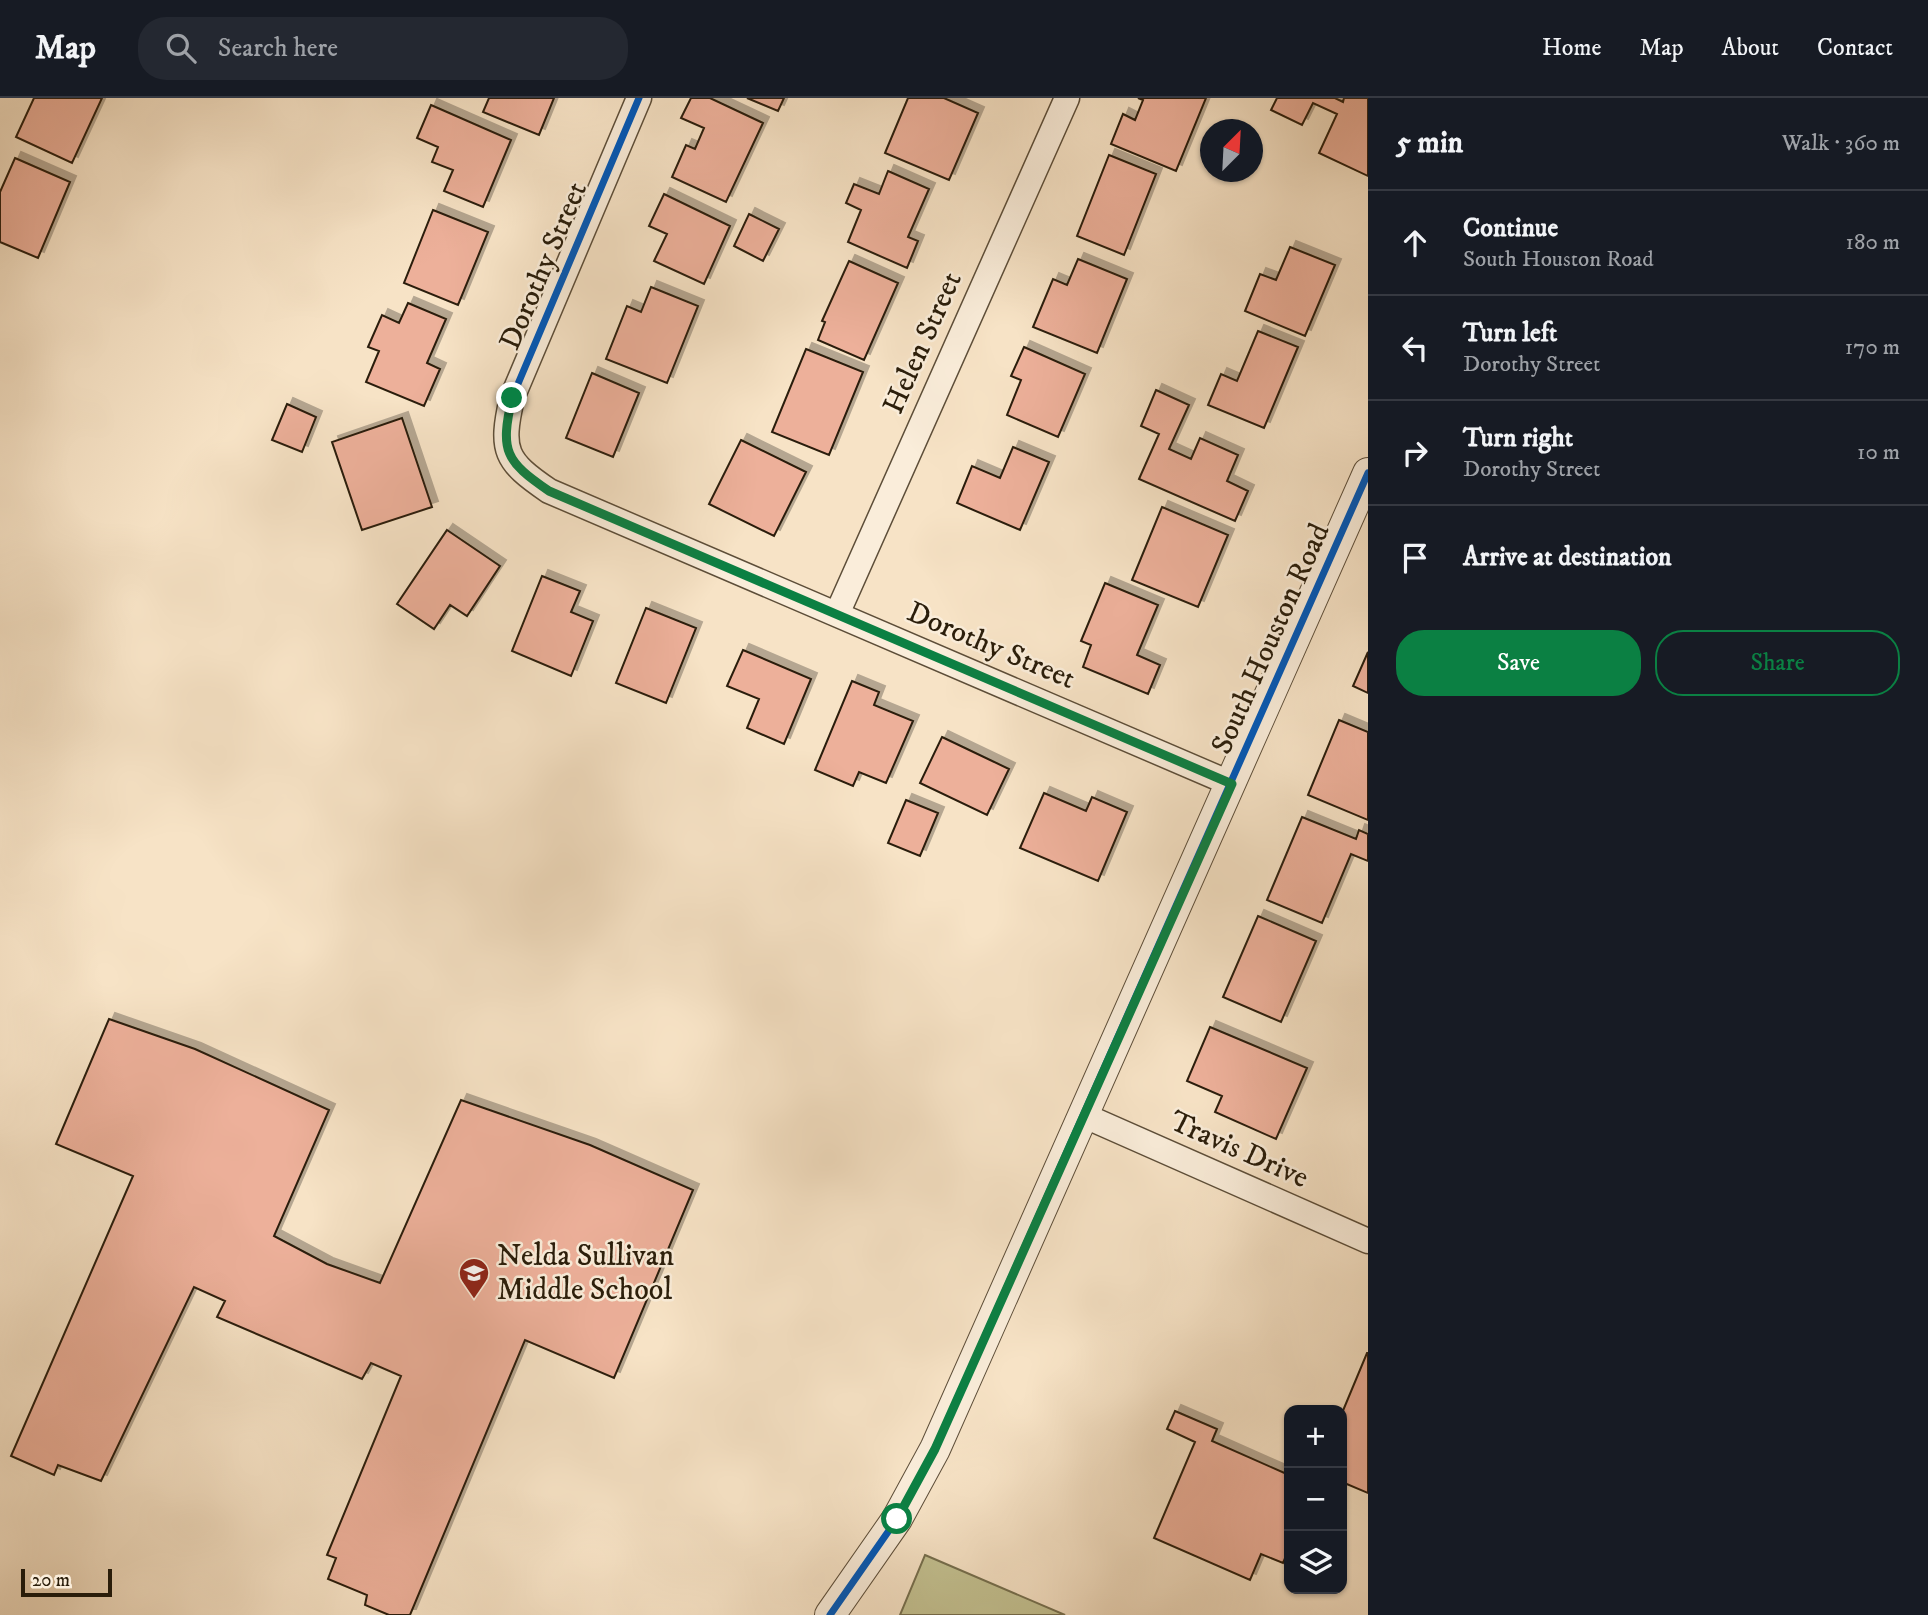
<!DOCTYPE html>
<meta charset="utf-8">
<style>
:root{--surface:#171b24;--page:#242831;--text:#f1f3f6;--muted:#9ea1a6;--line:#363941;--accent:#0b8043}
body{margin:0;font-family:"IM FELL DW Pica",serif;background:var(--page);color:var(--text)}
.controls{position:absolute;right:21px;bottom:21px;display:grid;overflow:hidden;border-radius:14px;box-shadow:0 2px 5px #0004}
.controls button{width:63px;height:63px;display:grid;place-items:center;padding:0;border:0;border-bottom:2px solid var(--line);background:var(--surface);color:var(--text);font:35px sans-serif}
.compass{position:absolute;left:1200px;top:21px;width:63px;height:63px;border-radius:50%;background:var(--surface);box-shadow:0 2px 5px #0004;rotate:24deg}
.scale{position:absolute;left:21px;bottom:18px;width:91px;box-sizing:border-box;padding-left:7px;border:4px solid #2a1d0a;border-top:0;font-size:19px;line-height:24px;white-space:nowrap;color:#2a1d0a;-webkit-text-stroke:5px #faedda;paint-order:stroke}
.stop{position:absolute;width:21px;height:21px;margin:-16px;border:5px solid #0b8043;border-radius:50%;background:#fff}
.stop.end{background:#0b8043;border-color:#fff;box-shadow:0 2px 7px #0008}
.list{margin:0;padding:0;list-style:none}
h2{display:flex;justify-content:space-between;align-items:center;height:91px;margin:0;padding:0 28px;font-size:30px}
h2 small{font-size:23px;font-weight:400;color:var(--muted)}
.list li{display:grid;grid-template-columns:46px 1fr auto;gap:21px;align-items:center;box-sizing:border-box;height:105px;padding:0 28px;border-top:2px solid var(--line)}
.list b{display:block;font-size:26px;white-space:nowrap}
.list p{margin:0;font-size:23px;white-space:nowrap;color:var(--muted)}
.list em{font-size:23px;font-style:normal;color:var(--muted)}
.actions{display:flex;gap:14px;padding:21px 28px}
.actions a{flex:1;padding:16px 0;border:2px solid var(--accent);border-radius:28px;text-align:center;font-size:24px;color:var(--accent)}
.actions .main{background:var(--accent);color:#fff}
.icon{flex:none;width:38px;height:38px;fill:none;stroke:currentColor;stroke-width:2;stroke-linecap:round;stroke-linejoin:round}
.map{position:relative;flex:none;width:1368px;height:1517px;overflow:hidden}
header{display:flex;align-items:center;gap:42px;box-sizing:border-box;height:98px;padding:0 35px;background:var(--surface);border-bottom:2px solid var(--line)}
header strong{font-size:33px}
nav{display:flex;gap:38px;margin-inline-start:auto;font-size:24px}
.search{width:490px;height:63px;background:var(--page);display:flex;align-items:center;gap:18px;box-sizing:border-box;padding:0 24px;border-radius:28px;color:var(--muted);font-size:26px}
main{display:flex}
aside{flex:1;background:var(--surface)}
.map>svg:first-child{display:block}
.green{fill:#c3c191;stroke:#766f4e;stroke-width:2}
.building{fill:#edb09a;stroke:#2a1d0a;stroke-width:2;filter:url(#shadow)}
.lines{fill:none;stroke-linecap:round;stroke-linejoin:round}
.minor-casing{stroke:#5d4e39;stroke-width:27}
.tertiary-casing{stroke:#5d4e39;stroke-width:32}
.minor{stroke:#faedda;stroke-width:24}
.tertiary{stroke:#faedda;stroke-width:30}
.cycleway-casing{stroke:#faedda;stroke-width:11}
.cycleway{stroke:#0057b8;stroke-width:7}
.route{stroke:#0b8043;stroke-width:9}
.labels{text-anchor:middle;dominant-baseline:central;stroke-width:5;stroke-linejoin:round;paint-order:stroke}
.street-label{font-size:30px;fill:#2a1d0a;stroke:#faedda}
.poi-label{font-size:30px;fill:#2a1d0a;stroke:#faedda;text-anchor:start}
</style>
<header>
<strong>Map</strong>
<div class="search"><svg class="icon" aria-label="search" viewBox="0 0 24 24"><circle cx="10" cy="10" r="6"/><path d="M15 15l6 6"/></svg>Search here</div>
<nav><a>Home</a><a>Map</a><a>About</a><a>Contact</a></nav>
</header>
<main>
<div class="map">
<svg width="1368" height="1517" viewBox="0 0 1368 1517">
<defs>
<filter id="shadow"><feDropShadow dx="6" dy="-6" stdDeviation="0" flood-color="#0004"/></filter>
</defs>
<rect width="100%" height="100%" fill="#f7e3c6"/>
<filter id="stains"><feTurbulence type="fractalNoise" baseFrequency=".00286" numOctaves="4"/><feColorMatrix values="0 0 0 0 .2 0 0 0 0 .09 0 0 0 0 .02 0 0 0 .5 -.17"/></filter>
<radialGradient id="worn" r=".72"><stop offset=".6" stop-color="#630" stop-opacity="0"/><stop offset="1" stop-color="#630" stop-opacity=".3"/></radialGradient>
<path class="green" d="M925,1457L1065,1517H900Z"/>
<path class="building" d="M34,0H102L72,65L16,39Z
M489,0H554L539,37L483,14Z
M691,0H710L763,25L726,104L672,79L686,47L695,51L704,30L681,20Z
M747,0H784L778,13Z
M908,0H944L978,15L949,82L885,55Z
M1138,0H1206L1176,73L1111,46L1123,16L1135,22L1143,2Z
M1277,0H1335L1343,4L1344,0H1368V78L1319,55L1337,16L1313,5L1302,27L1271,12Z
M431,7L511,42L483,109L444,93L453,72L432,64L438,49L417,40Z
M1109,57L1156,76L1124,157L1077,138Z
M15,60L70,84L38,160L0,144V94Z
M888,73L929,91L908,139L918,143L907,170L848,144L861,112L846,105L854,86L879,96Z
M664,96L730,128L704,186L654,163L667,136L649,128Z
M433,112L488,134L458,207L404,185Z
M749,116L779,131L763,163L734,148Z
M1290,149L1335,167L1305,238L1245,213L1260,176L1276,182Z
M1078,161L1127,181L1097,255L1033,229L1053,181L1067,187Z
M849,163L898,185L864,262L818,242L825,224L822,223Z
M651,189L698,208L667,285L606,261L627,208L641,214Z
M408,205L446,221L427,265L440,271L424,308L366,284L379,253L368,249L382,217L399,225Z
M1258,233L1298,249L1264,330L1208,307L1221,276L1237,283Z
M1024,249L1085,276L1058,339L1007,317L1021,282L1011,278Z
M806,251L863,274L829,357L772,334Z
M592,275L639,295L613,359L566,340Z
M1156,292L1189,307L1169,351L1191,361L1200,340L1238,357L1227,383L1248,393L1235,423L1139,381L1159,336L1141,328Z
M287,306L316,319L302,354L272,342Z
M402,320L432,409L362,432L332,344Z
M741,342L806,374L774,438L709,406Z
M1013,349L1049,364L1020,432L957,405L972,368L1000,380Z
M1162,409L1228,437L1198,509L1132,482Z
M447,432L500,468L467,518L450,507L434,531L397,506Z
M542,478L580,493L571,514L593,523L571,578L512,553Z
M1105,485L1158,507L1137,557L1160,567L1148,596L1083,569L1091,547L1081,543Z
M646,510L696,530L666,605L616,585Z
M743,552L811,581L784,646L747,630L759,601L727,588Z
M1368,554V595L1353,588Z
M852,583L879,594L874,607L913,623L886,685L859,674L853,688L815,672Z
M1339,622L1368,634V722L1308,697Z
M942,639L1009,671L987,717L920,685Z
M1044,695L1086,713L1092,699L1127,714L1098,783L1020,750Z
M906,702L938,715L920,758L888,745Z
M1302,719L1356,741L1359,732L1368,736V763L1351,756L1322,825L1267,802Z
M1258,818L1316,843L1281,924L1223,899Z
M109,921L195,951L329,1012L274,1138L327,1166L380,1185L461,1002L590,1047L693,1092L614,1280L525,1242L410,1517H389L365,1507L367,1497L328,1481L336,1460L327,1457L401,1278L371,1265L362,1281L217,1219L225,1203L194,1189L101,1383L58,1367L54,1377L11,1358L133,1078L56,1046Z
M1210,929L1307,970L1276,1041L1215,1014L1222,998L1187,983Z
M1367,1255H1368V1395L1342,1384V1315Z
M1175,1313L1217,1331L1212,1343L1289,1377V1450L1283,1465L1261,1456L1250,1482L1154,1440L1195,1344L1167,1331Z"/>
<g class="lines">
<g class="minor-casing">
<path id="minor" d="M639,0L512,300C500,353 505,363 549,393L1232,686
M837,516L1067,0
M1085,1018L1368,1143"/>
</g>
<g class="tertiary-casing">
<path id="tertiary" d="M830,1517L897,1421L935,1351L1368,375"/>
</g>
<use href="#minor" class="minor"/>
<use href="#tertiary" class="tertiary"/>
<g class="cycleway-casing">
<path id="cycleway" d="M639,0L512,300C500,353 505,363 549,393L1232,686
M830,1517L897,1421L935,1351L1368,375"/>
</g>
<use href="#cycleway" class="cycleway"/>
</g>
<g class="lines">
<path class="route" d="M512,300C500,353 505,363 549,393L1232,686L935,1351L897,1421"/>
</g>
<defs>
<g id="school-pin" transform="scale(1.575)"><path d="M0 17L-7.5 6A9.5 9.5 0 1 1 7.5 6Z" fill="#8f2418" stroke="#faedda"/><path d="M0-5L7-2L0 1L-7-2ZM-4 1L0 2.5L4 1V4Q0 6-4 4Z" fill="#fff"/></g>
</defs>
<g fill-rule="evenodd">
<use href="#school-pin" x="474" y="1175"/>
</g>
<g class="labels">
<g class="street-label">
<text transform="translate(544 168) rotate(-67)">Dorothy Street</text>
<text transform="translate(923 245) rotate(-66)">Helen Street</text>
<text transform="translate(1271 541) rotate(-66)">South Houston Road</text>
<text transform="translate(991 548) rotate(23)">Dorothy Street</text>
<text transform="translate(1239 1052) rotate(24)">Travis Drive</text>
</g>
<g class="poi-label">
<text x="497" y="1158">Nelda Sullivan<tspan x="497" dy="34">Middle School</tspan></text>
</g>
</g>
<rect width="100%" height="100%" filter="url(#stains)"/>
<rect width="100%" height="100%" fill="url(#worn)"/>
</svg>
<div class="controls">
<button>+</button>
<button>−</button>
<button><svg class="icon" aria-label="layers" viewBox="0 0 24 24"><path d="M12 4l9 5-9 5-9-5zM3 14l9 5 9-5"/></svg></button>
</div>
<svg class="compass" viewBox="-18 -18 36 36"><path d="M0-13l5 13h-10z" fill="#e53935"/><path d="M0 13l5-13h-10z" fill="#9ea1a6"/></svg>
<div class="scale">20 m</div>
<div class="stop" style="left:897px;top:1421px"></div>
<div class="stop end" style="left:512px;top:300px"></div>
</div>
<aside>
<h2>5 min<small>Walk · 360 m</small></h2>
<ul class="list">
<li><svg class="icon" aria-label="ahead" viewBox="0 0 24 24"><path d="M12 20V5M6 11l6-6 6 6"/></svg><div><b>Continue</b><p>South Houston Road</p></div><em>180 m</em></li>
<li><svg class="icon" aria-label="left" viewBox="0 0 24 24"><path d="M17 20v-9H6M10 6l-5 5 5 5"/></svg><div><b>Turn left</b><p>Dorothy Street</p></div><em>170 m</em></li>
<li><svg class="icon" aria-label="right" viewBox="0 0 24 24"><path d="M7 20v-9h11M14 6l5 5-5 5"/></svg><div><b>Turn right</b><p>Dorothy Street</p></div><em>10 m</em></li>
<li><svg class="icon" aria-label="arrive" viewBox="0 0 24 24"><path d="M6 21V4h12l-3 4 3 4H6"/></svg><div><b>Arrive at destination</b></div></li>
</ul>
<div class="actions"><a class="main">Save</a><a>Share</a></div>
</aside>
</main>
